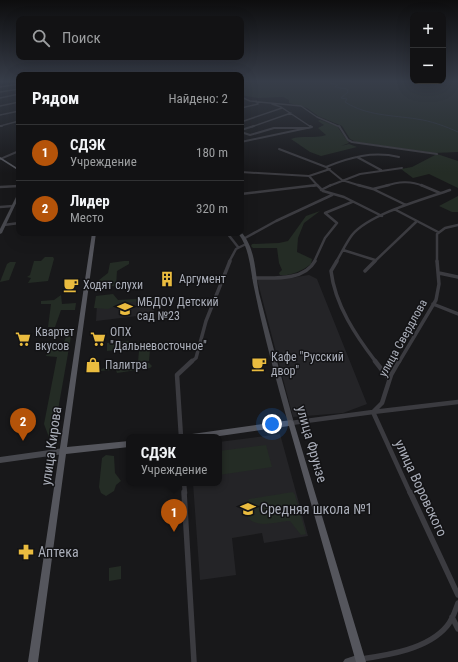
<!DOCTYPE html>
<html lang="ru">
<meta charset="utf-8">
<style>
:root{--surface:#121214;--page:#1b1b1d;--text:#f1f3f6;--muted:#9c9ea0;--line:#313234;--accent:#b45309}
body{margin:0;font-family:"Roboto Condensed",sans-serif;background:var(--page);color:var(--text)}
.controls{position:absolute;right:12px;top:12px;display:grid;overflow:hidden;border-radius:8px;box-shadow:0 4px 16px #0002}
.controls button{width:36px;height:36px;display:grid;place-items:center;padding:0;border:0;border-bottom:1px solid var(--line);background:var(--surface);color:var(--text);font:20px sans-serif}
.you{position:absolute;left:272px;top:424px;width:14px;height:14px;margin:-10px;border:3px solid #fff;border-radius:50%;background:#1a73e8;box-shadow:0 0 0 6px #1a73e833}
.badge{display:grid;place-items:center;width:26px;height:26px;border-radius:50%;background:var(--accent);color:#fff;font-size:13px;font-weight:700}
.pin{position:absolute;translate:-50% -33px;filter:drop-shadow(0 1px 2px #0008)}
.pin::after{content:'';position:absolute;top:21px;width:14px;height:12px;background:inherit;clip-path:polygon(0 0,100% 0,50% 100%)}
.popup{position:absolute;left:126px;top:434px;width:96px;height:52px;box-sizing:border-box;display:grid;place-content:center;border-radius:8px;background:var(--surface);filter:drop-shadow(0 1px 3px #0005);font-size:13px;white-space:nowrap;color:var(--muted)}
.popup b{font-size:15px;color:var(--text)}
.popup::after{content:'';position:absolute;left:50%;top:100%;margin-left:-8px;border:8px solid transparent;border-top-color:var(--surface)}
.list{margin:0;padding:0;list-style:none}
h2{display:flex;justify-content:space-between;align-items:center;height:52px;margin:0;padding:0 16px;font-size:17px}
h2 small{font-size:13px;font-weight:400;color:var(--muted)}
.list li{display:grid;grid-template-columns:26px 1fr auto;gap:12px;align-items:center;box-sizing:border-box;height:56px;padding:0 16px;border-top:1px solid var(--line)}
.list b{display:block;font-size:15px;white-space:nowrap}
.list p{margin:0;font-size:13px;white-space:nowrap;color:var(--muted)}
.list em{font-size:13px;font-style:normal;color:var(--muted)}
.icon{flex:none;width:22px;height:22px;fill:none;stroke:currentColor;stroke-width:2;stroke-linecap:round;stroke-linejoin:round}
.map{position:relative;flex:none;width:458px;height:662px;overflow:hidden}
.search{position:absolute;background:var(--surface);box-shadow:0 4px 16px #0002;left:16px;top:16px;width:228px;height:44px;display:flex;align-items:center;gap:10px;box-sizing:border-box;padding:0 14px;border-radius:8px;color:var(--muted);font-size:15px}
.panel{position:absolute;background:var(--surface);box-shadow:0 4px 16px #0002;left:16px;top:72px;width:228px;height:164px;border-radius:8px}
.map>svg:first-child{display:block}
.built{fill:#242427}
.green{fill:#242c25}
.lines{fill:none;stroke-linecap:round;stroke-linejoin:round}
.stream{stroke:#2e353d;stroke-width:1}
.street-far5{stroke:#3b3b40;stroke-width:1.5}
.street-far4{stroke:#3b3b40;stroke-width:2}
.street-far3{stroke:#3b3b40;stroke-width:2.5}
.street-far2{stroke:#3b3b40;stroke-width:3.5}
.street-far1{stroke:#3b3b40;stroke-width:4.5}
.street{stroke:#3b3b40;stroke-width:5.5}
.secondary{fill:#47484e;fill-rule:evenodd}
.primary{fill:#55565d;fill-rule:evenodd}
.labels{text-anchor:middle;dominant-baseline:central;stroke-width:3;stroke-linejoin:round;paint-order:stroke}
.poi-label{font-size:12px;fill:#aaaeb9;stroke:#131315;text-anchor:start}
.street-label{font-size:12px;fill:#aaaeb9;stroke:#131315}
.near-street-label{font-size:14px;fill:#aaaeb9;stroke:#131315}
.near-poi-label{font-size:14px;fill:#aaaeb9;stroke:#131315;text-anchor:start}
</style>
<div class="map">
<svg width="458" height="662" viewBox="0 0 458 662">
<rect width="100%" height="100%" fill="#18181a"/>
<path class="built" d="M309,275L317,279L367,404L343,413L293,417L257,279L291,278Z
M153,298L154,314L96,321L97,304Z
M280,434L308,536L264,543L262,533L232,538L236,575L200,580L193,483H219V442Z"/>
<path class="green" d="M241,81H458V152L435,153L356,142L350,139L342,126L318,116L307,108L289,103V100L283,97L258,98L241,95Z
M320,120L337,126L349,143L341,146L349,144L357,147L321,156L310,152L291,139C301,135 314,139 326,135L318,128L324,125L318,121Z
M437,154L458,161V188L429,174L413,178L401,169L412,167Z
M458,196V212H452L439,206Z
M320,211L304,223L298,238L297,252L312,259L311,264C302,271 291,276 280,275L279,273L282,270L279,263L277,248H253L251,246L252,244L279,243L288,241L306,216Z
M45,257H53L54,259L48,281L28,283L31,278L27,277L30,275L34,261H41Z
M124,261H129V264L117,271L116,286L98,287L99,280L108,273L110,263Z
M10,262H16L9,280L0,282L7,264Z
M113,294L118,300L154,298L155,300L121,303L108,309L94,308L96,296Z
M61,295L62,304L76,303L75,310H61L55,327H48L51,304H41V301L54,300Z
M71,329L72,331L53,438L50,440L44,424L57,357L46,356L48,351C63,346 64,345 68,330Z
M129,341V348L107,351V343Z
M149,349L150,350L149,361L138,362L139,351Z
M149,363L152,366L150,368L117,373L116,370L98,371L106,367Z
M266,445L272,467L219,475V451Z
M106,455L114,456L115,473L121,481L116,485L114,491L106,496L101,493L99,487L102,458Z
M293,492L295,495L306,534L301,535L290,521C277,521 259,529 248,518L246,503L249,499Z
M121,566V579L109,581V568Z"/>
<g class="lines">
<path class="stream" d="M329,81L330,83L338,85L335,87L347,89L348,92L341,98L347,99L345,102C367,116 392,115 417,119C431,121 445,126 458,132
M345,81H365"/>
<path class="street-far5" d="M0,87L19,84
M0,92L19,89
M241,97L250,101L301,106L317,117L340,127
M0,98L19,94
M272,104L281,107L311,127
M0,106L19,102
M241,108L258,104L256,101
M0,115L19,111
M241,122L282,108
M0,126L19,121
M251,127L291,113"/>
<path class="street-far4" d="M0,126H2
M339,126L348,140L352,142L437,154
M308,128L312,127L310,126
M241,130L254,126
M241,132L250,135L274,128H308
M241,142L307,128
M279,149L326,167L342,180L361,186
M357,157L381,170
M0,159L19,151
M326,167C350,157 373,151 399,157
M241,172L309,176L330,169
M309,176L318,186
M313,186L317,185
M329,186L360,174L402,168
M385,186C398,182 410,180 423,186"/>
<path class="street-far3" d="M317,185L323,191L344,197L382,216
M358,185L373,189L406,205
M421,185L440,193
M0,187L19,186
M373,189L389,185
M321,190L331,185
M241,194L317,185
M0,207L13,206
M396,210L438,232
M4,225L19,223
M227,233L238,247
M245,238L276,221L332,195
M343,250L375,260
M229,262L236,249L246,244
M314,262L325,238L337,223L325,213L352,202
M336,262C341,254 346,243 352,235C369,214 424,199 450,190
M374,262L416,222
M437,262V234L445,228L458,225"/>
<path class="street-far2" d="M337,261L331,271C335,305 356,336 376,362
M365,271L375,261
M439,273L458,277
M254,278C274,278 304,281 315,261
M433,304L458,314
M191,362L196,358L206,321L230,261
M399,362L436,300L439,284L437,261"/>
<path class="street-far1" d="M375,361L389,379
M291,423L373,412L382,403L391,375L399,361
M181,437L177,375L192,361
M184,483L185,493
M410,493L373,412L458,402"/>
<path class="street" d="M184,492L194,662
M410,492L458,595
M452,617L458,629
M361,659C389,655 428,649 447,626C453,619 455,611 458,603"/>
<path class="secondary" d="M18,193H19V197L2,233L0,234V229Z
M241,232C256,248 255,273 259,293C270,336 282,380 294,423L293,425L291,426L289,425L288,423C276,379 264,336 255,292C250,272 251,250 238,233H241Z
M64,448L66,449L67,451L66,453L64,454L0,463V457Z
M360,654L363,656L365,659L363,662H343L345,659Z"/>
<path class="primary" d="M0,157L19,169V171L0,159Z
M92,233H96L67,447L129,441V447L66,454L38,662H28Z
M291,420L293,421L294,423L366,662H356L289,426L213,437H189L190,435L192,434Z"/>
</g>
<linearGradient id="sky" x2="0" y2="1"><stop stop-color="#0d0d0e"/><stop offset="0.47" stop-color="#373d49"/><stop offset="1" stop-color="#373d49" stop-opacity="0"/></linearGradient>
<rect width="458" height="173" fill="url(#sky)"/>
<defs>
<g id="building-bare" transform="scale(1.2)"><path d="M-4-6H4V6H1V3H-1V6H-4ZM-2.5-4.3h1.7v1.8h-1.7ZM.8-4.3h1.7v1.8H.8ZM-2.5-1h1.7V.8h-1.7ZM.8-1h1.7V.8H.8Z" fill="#eabc3f" stroke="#131315" stroke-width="2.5" paint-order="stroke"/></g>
<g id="cafe-bare" transform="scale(1.2)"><path d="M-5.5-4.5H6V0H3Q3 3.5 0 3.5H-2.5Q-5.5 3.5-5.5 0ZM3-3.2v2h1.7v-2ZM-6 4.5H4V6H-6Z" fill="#eabc3f" stroke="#131315" stroke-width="2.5" paint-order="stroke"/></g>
<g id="school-bare" transform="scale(1.2)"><path d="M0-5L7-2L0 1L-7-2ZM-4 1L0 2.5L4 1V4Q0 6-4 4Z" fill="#eabc3f" stroke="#131315" stroke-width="2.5" paint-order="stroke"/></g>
<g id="supermarket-bare" transform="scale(1.2)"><path d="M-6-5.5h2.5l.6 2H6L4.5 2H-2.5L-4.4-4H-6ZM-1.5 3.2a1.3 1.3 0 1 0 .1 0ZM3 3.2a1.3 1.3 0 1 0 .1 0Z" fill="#eabc3f" stroke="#131315" stroke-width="2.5" paint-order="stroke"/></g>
<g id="shop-bare" transform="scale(1.2)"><path d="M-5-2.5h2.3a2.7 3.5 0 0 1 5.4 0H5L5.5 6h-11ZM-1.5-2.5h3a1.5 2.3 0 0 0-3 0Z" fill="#eabc3f" stroke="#131315" stroke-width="2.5" paint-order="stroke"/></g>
<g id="pharmacy-bare" transform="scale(1.2)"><path d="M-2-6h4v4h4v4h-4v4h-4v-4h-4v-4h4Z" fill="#eabc3f" stroke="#131315" stroke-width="2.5" paint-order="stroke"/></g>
</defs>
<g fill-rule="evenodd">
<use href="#building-bare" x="167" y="279"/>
<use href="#cafe-bare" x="71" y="285"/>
<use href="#school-bare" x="125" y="309"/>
<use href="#supermarket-bare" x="23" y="339"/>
<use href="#supermarket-bare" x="98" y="339"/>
<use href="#cafe-bare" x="259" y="364"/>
<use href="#shop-bare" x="93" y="365"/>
<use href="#school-bare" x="248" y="509"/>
<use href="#pharmacy-bare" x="26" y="552"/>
</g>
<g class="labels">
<g class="poi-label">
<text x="179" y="279">Аргумент</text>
<text x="83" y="285">Ходят слухи</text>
<text x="137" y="302">МБДОУ Детский<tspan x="137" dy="14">сад №23</tspan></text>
<text x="35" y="332">Квартет<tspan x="35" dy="14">вкусов</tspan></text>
<text x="110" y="332">ОПХ<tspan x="110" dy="14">"Дальневосточное"</tspan></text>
<text x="271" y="357">Кафе "Русский<tspan x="271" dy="14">двор"</tspan></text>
<text x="105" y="365">Палитра</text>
</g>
<g class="street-label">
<text transform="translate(403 338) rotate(-61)">улица Свердлова</text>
</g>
<g class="near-street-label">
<text transform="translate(312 444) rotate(74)">улица Фрунзе</text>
<text transform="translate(51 446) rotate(-82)">улица Кирова</text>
<text transform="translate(421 488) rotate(65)">улица Воровского</text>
</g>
<g class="near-poi-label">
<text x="260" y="509">Средняя школа №1</text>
<text x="38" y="552">Аптека</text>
</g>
</g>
</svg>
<div class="controls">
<button>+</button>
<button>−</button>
</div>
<div class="you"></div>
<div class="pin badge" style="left:174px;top:532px">1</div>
<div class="popup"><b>СДЭК</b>Учреждение</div>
<div class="pin badge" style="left:23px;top:441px">2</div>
<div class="search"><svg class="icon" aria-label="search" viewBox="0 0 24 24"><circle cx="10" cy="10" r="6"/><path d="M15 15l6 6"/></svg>Поиск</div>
<section class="panel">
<h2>Рядом<small>Найдено: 2</small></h2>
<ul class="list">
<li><span class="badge">1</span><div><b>СДЭК</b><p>Учреждение</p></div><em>180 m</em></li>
<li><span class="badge">2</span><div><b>Лидер</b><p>Место</p></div><em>320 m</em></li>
</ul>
</section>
</div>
